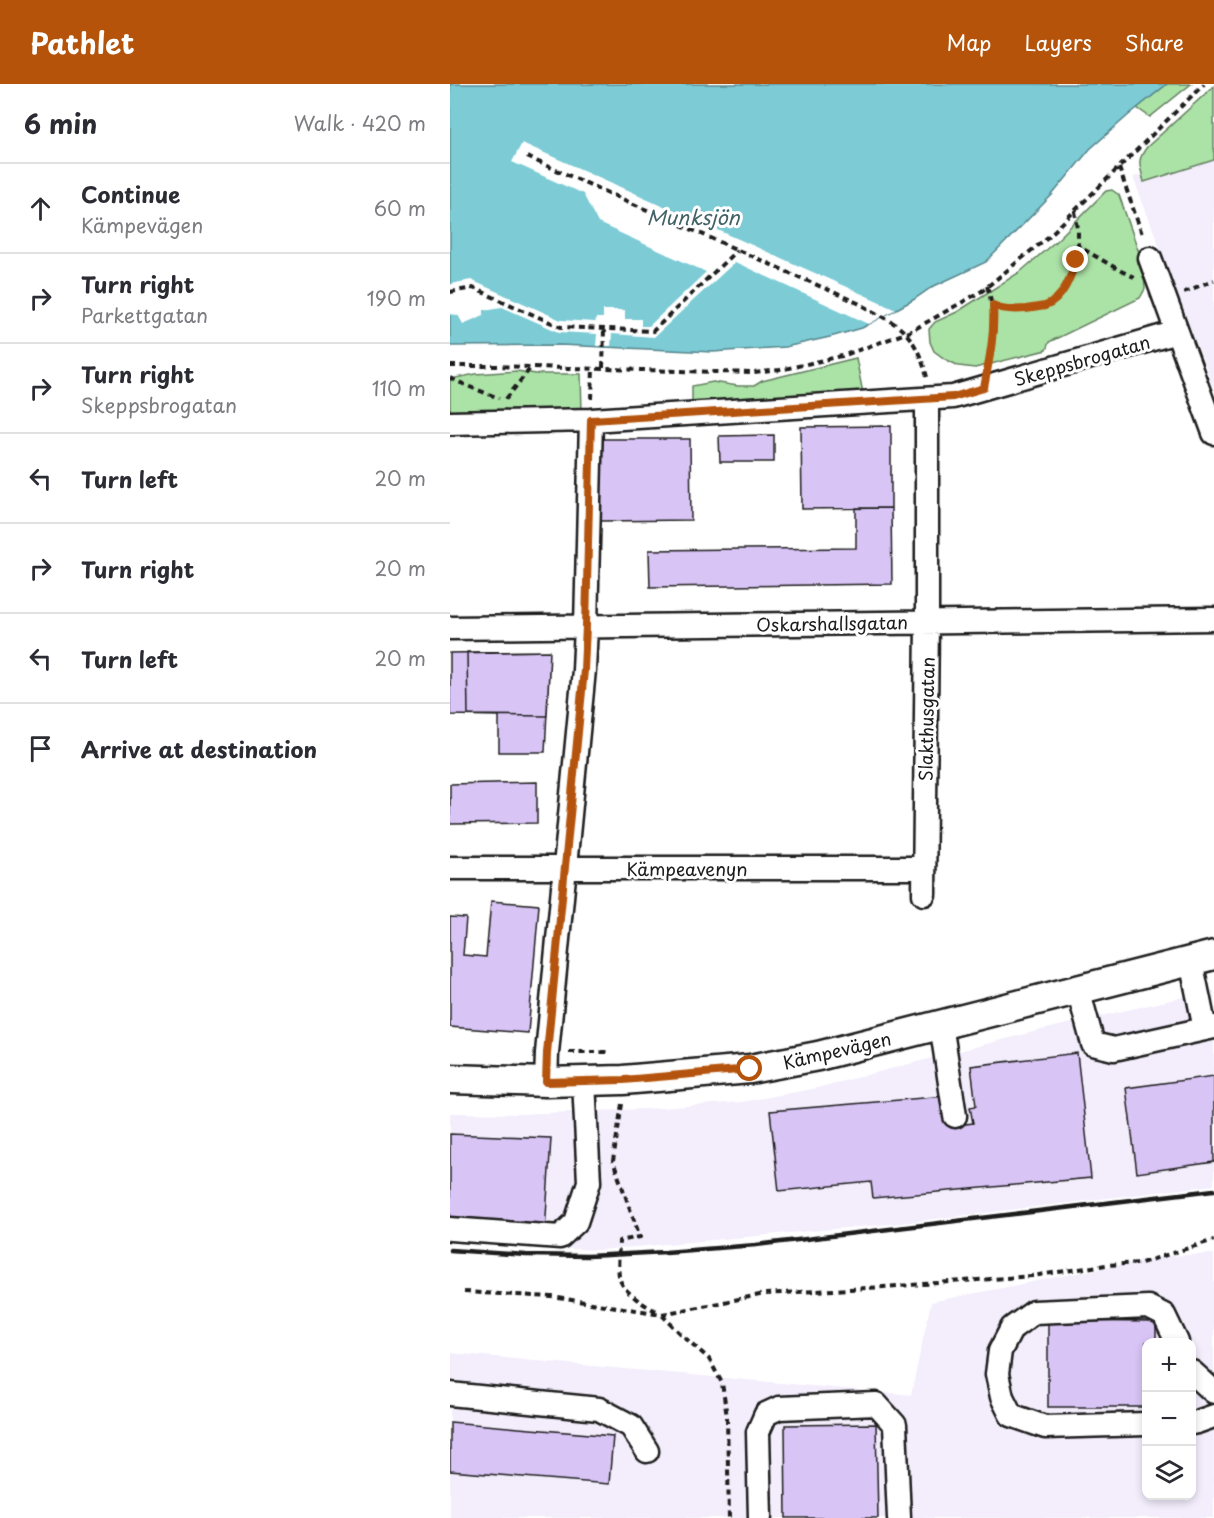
<!DOCTYPE html>
<meta charset="utf-8">
<style>
:root{--surface:#fff;--page:#f2f2f3;--text:#2b2b33;--muted:#7c7c81;--line:#e1e1e2;--accent:#b45309}
body{margin:0;font-family:"Playpen Sans",sans-serif;background:var(--page);color:var(--text)}
.controls{position:absolute;right:18px;bottom:18px;display:grid;overflow:hidden;border-radius:12px;box-shadow:0 3px 9px #0003}
.controls button{width:54px;height:54px;display:grid;place-items:center;padding:0;border:0;border-bottom:2px solid var(--line);background:var(--surface);color:var(--text);font:30px sans-serif}
.stop{position:absolute;width:18px;height:18px;margin:-14px;border:4px solid #b45309;border-radius:50%;background:#fff}
.stop.end{background:#b45309;border-color:#fff;box-shadow:0 2px 6px #0008}
.list{margin:0;padding:0;list-style:none}
h2{display:flex;justify-content:space-between;align-items:center;height:78px;margin:0;padding:0 24px;font-size:26px}
h2 small{font-size:20px;font-weight:400;color:var(--muted)}
.list li{display:grid;grid-template-columns:39px 1fr auto;gap:18px;align-items:center;box-sizing:border-box;height:90px;padding:0 24px;border-top:2px solid var(--line)}
.list b{display:block;font-size:22px;white-space:nowrap}
.list p{margin:0;font-size:20px;white-space:nowrap;color:var(--muted)}
.list em{font-size:20px;font-style:normal;color:var(--muted)}
.icon{flex:none;width:33px;height:33px;fill:none;stroke:currentColor;stroke-width:2;stroke-linecap:round;stroke-linejoin:round}
.map{position:relative;flex:none;width:764px;height:1434px;overflow:hidden}
header{display:flex;align-items:center;gap:36px;box-sizing:border-box;height:84px;padding:0 30px;background:var(--accent);color:#fff}
header strong{font-size:28px}
nav{display:flex;gap:33px;margin-inline-start:auto;font-size:21px}
main{display:flex}
aside{flex:1;background:var(--surface)}
.map>svg:first-child{display:block}
.built{fill:#f3edfc;fill-rule:evenodd}
.green{fill:#abe2a6;stroke:#647f61;stroke-width:1.5}
.water{fill:#7bcbd5;stroke:#55858b;stroke-width:1.5}
.pier{fill:#fff}
.building{fill:#d8c4f5;stroke:#1c1c1c;stroke-width:1.5}
.lines{fill:none;stroke-linecap:round;stroke-linejoin:round}
.minor-casing{stroke:#1c1c1c;stroke-width:27}
.major-casing{stroke:#1c1c1c;stroke-width:33}
.path{stroke:#1c1c1c;stroke-width:4;stroke-dasharray:6 4.5;stroke-linecap:butt}
.minor{stroke:#fff;stroke-width:22}
.major{stroke:#fff;stroke-width:28}
.rail{stroke:#1c1c1c;stroke-width:4.5}
.route{stroke:#b45309;stroke-width:8}
.labels{text-anchor:middle;dominant-baseline:central;stroke-width:6;stroke-linejoin:round;paint-order:stroke}
.street-label{font-size:18px;fill:#1c1c1c;stroke:#fff}
.water-label{font-size:20px;font-style:italic;fill:#426266;stroke:#fff}
</style>
<header>
<strong>Pathlet</strong>
<nav><a>Map</a><a>Layers</a><a>Share</a></nav>
</header>
<main>
<aside>
<h2>6 min<small>Walk · 420 m</small></h2>
<ul class="list">
<li><svg class="icon" aria-label="ahead" viewBox="0 0 24 24"><path d="M12 20V5M6 11l6-6 6 6"/></svg><div><b>Continue</b><p>Kämpevägen</p></div><em>60 m</em></li>
<li><svg class="icon" aria-label="right" viewBox="0 0 24 24"><path d="M7 20v-9h11M14 6l5 5-5 5"/></svg><div><b>Turn right</b><p>Parkettgatan</p></div><em>190 m</em></li>
<li><svg class="icon" aria-label="right" viewBox="0 0 24 24"><path d="M7 20v-9h11M14 6l5 5-5 5"/></svg><div><b>Turn right</b><p>Skeppsbrogatan</p></div><em>110 m</em></li>
<li><svg class="icon" aria-label="left" viewBox="0 0 24 24"><path d="M17 20v-9H6M10 6l-5 5 5 5"/></svg><div><b>Turn left</b></div><em>20 m</em></li>
<li><svg class="icon" aria-label="right" viewBox="0 0 24 24"><path d="M7 20v-9h11M14 6l5 5-5 5"/></svg><div><b>Turn right</b></div><em>20 m</em></li>
<li><svg class="icon" aria-label="left" viewBox="0 0 24 24"><path d="M17 20v-9H6M10 6l-5 5 5 5"/></svg><div><b>Turn left</b></div><em>20 m</em></li>
<li><svg class="icon" aria-label="arrive" viewBox="0 0 24 24"><path d="M6 21V4h12l-3 4 3 4H6"/></svg><div><b>Arrive at destination</b></div></li>
</ul>
</aside>
<div class="map">
<svg width="764" height="1434" viewBox="0 0 764 1434">
<rect width="100%" height="100%" fill="#fff"/>
<filter id="ink" filterUnits="userSpaceOnUse"><feTurbulence type="fractalNoise" baseFrequency=".0167" numOctaves="2"/><feDisplacementMap in="SourceGraphic" scale="12" xChannelSelector="R" yChannelSelector="G"/><feConvolveMatrix kernelMatrix="1 2 1 2 8 2 1 2 1" color-interpolation-filters="sRGB"/></filter>
<g filter="url(#ink)">
<path class="built" d="M764,67V305L683,93Z
M764,906V1101L451,1139L150,1166L48,1162L0,1155V1029L69,1030L196,1025L292,1018L363,1005L587,947Z
M764,1170V1434H0V1269L461,1311L481,1218L714,1172ZM696,1258H742V1412H696Z"/>
<path class="green" d="M717,0H741L700,33L687,24Z
M764,2V76L694,98C690,81 686,77 697,63Z
M662,106L669,111L693,180L695,205L690,214L599,258L596,266L525,284L509,282L495,275L484,267L480,258L479,245L485,238L507,228L570,188L607,156L656,107Z
M406,274L413,309L242,322V302L263,298L288,302H304L312,297Z
M67,287L86,290H131L132,329L0,330V295L26,290Z"/>
<path class="water" d="M0,0H717L681,29L640,65L602,111L536,178L482,203L463,216L412,244L380,253L335,263L263,268L110,261L0,262Z"/>
<path class="pier" d="M72,59L446,225L419,240L285,178L204,253L162,250L161,262H146L147,250L109,248L52,223L34,226V231L13,240L8,231L0,230V200L21,196L111,236L145,238L146,234H153V226H175V235H191V242H199L256,188L148,139L133,110L62,78Z"/>
<path class="building" d="M441,342V424L352,425L351,343Z
M324,351V378H270L269,352Z
M151,355H240L241,436L151,437Z
M406,424H441L442,500L200,503L199,466L406,464Z
M100,567L95,668H49V632L0,631V569Z
M100,567L97,632L18,631L17,568Z
M87,698V739L0,740V700Z
M41,817L89,821L78,949L0,943V833L16,834L13,871L36,873Z
M627,969L641,1094L423,1114L421,1098L329,1107L320,1027L496,1012L500,1042L523,1039L520,1023L526,1022L521,982Z
M764,992V1078L687,1089L676,1004Z
M0,1050L101,1054L95,1148L0,1141Z
M598,1237L706,1238V1258H696V1323H598Z
M0,1338L163,1352L159,1400L0,1387Z
M426,1340L428,1434H336L335,1341Z"/>
<g class="lines">
<g class="minor-casing">
<path id="minor" d="M700,174L764,349
M0,339L141,336L503,313L727,248
M0,544L764,535
M0,784H474
M474,810L477,538V315
M741,877L755,945
M628,905L643,960L664,965L764,943
M491,940L505,1032
M96,998L97,969L134,586L136,542L141,336
M0,1145L110,1153L126,1138L139,1098L134,997
M742,1288L764,1308
M0,1310L149,1325L181,1342L197,1367
M742,1339L747,1338L764,1332
M696,1340L595,1343L561,1331L552,1313L547,1290L550,1267L562,1244L584,1228L698,1223L714,1231L727,1258
M310,1434L308,1348L316,1330L329,1324L426,1320L445,1341L449,1434"/>
</g>
<g class="major-casing">
<path id="major" d="M0,995L96,998L173,996L300,985L368,972L764,871"/>
</g>
<path class="path" d="M77,73L408,219C449,241 464,246 477,293
M669,84L693,153
M625,127L628,145V162L671,187L684,193
M537,202C547,234 544,249 538,281
M0,208L23,204L111,243L203,247L287,166
M734,208L764,196
M543,221C553,226 564,226 576,225C583,224 592,223 599,220C619,208 625,183 628,162
M0,282H44L304,289L330,286L392,272L456,249L463,246L532,207L599,152L754,0
M153,284L154,245
M0,294L20,303L49,314
M56,315L82,282
M142,315L143,284
M119,968H157
M172,1020L163,1077L190,1153L169,1157C169,1166 167,1188 170,1196C175,1209 194,1221 206,1227
M14,1208L102,1213L212,1230L315,1210L433,1203L582,1192L656,1181L691,1179L764,1156
M212,1231L232,1251L259,1275L272,1299L277,1333L279,1434"/>
<use href="#minor" class="minor"/>
<use href="#major" class="major"/>
<path class="rail" d="M0,1166L76,1171L138,1172L216,1168L306,1161L764,1106"/>
</g>
</g>
<g class="lines" filter="url(#ink)">
<path class="route" d="M300,985L173,996L96,998L97,969L134,586L136,542L141,336L503,313L534,304C539,277 545,250 543,221C553,226 564,226 576,225C582,224 589,223 595,222C613,216 621,192 626,176"/>
</g>
<g class="labels">
<g class="street-label">
<text transform="translate(632 276) rotate(-16)">Skeppsbrogatan</text>
<text transform="translate(382 539) rotate(-1)">Oskarshallsgatan</text>
<text transform="translate(476 635) rotate(-89)">Slakthusgatan</text>
<text x="237" y="784">Kämpeavenyn</text>
<text transform="translate(387 966) rotate(-13)">Kämpevägen</text>
</g>
<g class="water-label">
<text x="243" y="133">Munksjön</text>
</g>
</g>
</svg>
<div class="controls">
<button>+</button>
<button>−</button>
<button><svg class="icon" aria-label="layers" viewBox="0 0 24 24"><path d="M12 4l9 5-9 5-9-5zM3 14l9 5 9-5"/></svg></button>
</div>
<div class="stop" style="left:300px;top:985px"></div>
<div class="stop end" style="left:626px;top:176px"></div>
</div>
</main>
